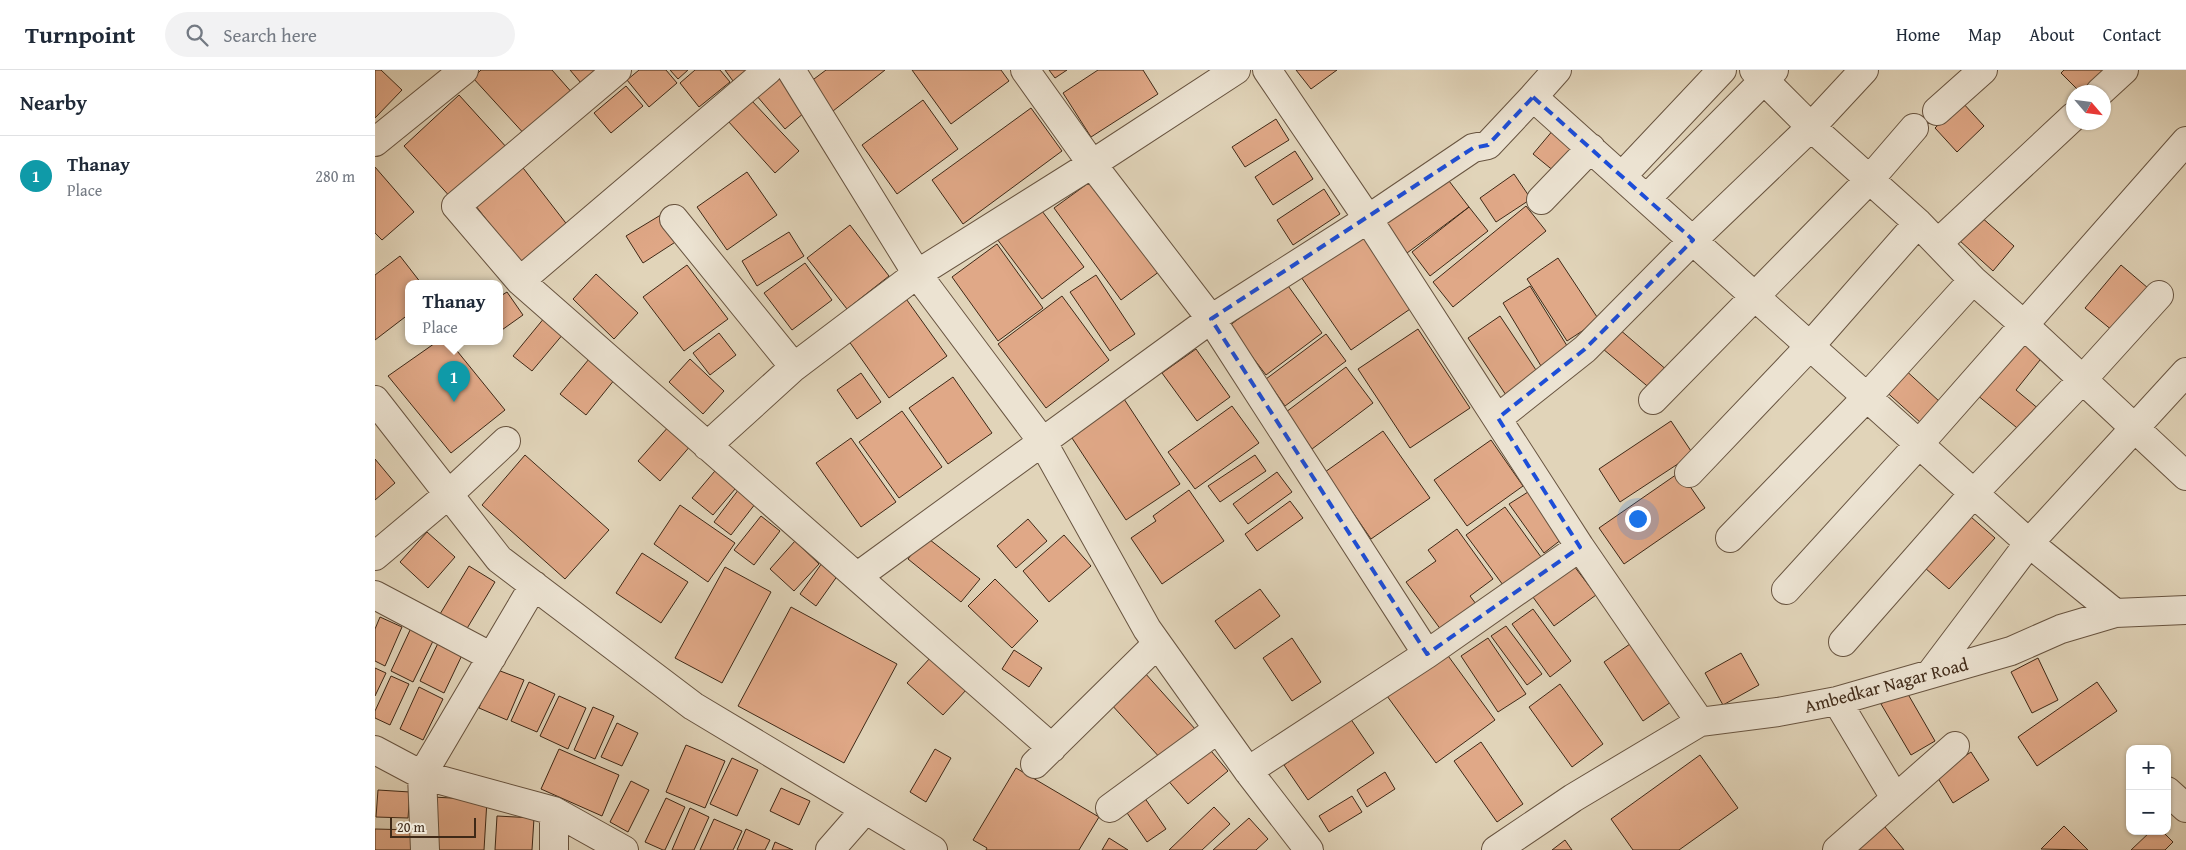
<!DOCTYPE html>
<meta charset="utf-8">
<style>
:root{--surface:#fff;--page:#f2f2f3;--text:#1f2937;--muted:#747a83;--line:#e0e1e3;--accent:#8f2418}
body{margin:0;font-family:"Gentium Book Plus",serif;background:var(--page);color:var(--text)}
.controls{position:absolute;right:15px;bottom:15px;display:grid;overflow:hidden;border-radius:10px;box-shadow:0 1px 4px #0004}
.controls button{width:45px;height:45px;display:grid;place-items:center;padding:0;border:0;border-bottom:1px solid var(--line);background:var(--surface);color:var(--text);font:25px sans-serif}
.compass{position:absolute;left:1691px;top:15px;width:45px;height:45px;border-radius:50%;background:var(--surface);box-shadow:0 1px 4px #0004;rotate:118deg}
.scale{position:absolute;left:15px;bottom:12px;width:86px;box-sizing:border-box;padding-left:5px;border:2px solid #3f2917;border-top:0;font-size:14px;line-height:18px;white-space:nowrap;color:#3f2917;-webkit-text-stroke:4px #ece3d2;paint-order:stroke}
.you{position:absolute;left:1262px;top:448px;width:18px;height:18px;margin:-12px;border:4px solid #fff;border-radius:50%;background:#1a73e8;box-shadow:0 0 0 8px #1a73e833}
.badge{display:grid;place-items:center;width:32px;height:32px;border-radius:50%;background:var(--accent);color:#fff;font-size:16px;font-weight:700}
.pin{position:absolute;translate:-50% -41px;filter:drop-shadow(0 1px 2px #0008)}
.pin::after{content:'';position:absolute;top:26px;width:18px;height:15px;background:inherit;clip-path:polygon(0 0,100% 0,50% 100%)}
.popup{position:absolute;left:30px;top:210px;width:98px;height:65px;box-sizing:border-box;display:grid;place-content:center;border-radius:10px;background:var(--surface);filter:drop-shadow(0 1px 4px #0005);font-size:16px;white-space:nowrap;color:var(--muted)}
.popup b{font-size:19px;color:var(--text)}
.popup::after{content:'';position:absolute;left:50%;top:100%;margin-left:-10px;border:10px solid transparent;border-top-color:var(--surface)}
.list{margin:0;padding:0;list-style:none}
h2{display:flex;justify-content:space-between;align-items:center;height:65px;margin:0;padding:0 20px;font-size:21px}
h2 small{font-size:16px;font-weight:400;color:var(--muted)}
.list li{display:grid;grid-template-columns:32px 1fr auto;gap:15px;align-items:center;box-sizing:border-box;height:80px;padding:0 20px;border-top:1px solid var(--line)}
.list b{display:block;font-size:19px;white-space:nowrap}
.list p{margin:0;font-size:16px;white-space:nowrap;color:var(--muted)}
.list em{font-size:16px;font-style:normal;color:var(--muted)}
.icon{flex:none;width:28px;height:28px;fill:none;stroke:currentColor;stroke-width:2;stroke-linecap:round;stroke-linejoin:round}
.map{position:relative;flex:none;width:1811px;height:780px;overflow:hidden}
header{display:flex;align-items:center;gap:30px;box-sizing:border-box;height:70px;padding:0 25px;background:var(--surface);border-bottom:1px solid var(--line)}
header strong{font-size:24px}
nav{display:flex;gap:28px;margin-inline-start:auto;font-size:18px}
.search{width:350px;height:45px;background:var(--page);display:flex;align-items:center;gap:12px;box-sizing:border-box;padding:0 18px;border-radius:28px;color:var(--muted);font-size:19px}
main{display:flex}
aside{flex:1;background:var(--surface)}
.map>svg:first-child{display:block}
.building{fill:#e0a887;stroke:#3f2917}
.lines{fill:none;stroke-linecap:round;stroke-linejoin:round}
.minor-casing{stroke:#685440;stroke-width:30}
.minor{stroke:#ece3d2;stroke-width:28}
.marked{fill:none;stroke:#1d4ed8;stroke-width:4;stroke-dasharray:10 6;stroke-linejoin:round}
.labels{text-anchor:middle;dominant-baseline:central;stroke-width:4.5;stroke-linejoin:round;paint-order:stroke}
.street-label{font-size:18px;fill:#3f2917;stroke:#ece3d2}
</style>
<header>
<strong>Turnpoint</strong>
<div class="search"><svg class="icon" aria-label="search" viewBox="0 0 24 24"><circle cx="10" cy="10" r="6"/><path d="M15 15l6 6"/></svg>Search here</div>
<nav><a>Home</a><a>Map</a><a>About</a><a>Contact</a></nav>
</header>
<main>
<aside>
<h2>Nearby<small></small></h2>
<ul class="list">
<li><span class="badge" style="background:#0f9aa8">1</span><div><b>Thanay</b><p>Place</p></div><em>280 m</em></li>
</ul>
</aside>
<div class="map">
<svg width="1811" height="780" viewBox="0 0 1811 780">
<rect width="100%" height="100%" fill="#e1d4b9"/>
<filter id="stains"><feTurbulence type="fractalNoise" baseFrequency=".004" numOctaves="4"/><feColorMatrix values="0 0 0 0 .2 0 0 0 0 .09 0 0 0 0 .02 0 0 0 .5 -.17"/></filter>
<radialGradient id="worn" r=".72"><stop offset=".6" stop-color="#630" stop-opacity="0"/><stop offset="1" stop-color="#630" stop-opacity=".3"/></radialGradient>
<path class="building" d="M0,0H6L27,20L0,48Z
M106,0H177L199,25L152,67L98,8Z
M195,0H232L211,19Z
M264,0H291L302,13L274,37L252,10Z
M295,0H313L303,9Z
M320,0H345L355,12L324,37L305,13Z
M350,0H372L358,11Z
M399,0L436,37L410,59L376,19Z
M451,0H510L458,41L435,12Z
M537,0H626L634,11L576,54Z
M674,0H692L680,8Z
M723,0H768L783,24L716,67L688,23Z
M921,0H962L936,19Z
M1689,0H1731L1708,22H1705L1686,3Z
M251,16L268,36L236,63L219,43Z
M84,25L133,79L78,130L29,76Z
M376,30L424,81L400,103L353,51Z
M548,30L583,79L522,124L487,75Z
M1587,32L1609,56L1582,82L1560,58Z
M656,38L687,81L588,154L557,110Z
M901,49L914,70L870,97L857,77Z
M1179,59L1200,77L1180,102L1158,84Z
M920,81L938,109L898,135L880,107Z
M145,94L197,161L149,198L97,131Z
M0,97L39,142L7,170L0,163Z
M372,102L402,145L352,180L322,137Z
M1139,104L1156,129L1121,152L1105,128Z
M1071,107L1094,137L1032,183L1009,153Z
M719,109L785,201L746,230L679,138Z
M949,119L965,144L918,175L902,150Z
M1151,136L1171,161L1078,237L1058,212Z
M664,137L709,197L667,229L622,169Z
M1094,137L1113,161L1055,206L1037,182Z
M289,143L305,169L268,193L251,166Z
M1605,146L1639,176L1618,201L1584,170Z
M475,155L514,206L472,239L432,188Z
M985,161L1038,237L976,280L924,204Z
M414,162L429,186L382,216L367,191Z
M622,174L668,238L623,271L577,207Z
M25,186L46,213H34V244L0,270V205Z
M1183,188L1224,250L1192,271L1152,209Z
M430,193L457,230L417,260L389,223Z
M312,195L353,249L309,281L268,227Z
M1746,195L1773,218L1738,261L1710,238Z
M221,204L263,243L239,269L198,229Z
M721,205L760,264L735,281L695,222Z
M911,213L947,263L891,305L854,256Z
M1155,216L1194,279L1166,296L1128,233Z
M132,222L148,245L124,262V227Z
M529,226L572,286L514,328L471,267Z
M687,226L734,290L671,338L623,274Z
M1125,246L1167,309L1135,331L1093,268Z
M170,247L189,263L157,301L138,286Z
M1043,259L1095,338L1035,378L983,299Z
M1244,259L1293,301L1277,320L1228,279Z
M344,263L361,285L335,305L318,283Z
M1643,263L1669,285L1641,320L1665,340L1647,362L1596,320Z
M951,264L971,291L910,336L891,309Z
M63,271H74L130,340L76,383L13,306Z
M821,279L855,327L822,351L787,303Z
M219,283L244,304L211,345L185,324Z
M315,289L349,321L328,344L294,312Z
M1526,296L1565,332L1546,353L1507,318Z
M971,297L998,333L937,379L911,342Z
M486,303L506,332L482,349L462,320Z
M578,307L617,363L573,394L534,338Z
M749,329L805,414L751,450L695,365Z
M857,336L884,373L820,419L793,382Z
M527,341L567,397L524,428L484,372Z
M1296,351L1318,384L1245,432L1224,399Z
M295,355L317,374L285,411L263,391Z
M1008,361L1055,428L996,469L950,402Z
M476,368L521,432L486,457L441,393Z
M1116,370L1148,416L1092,456L1059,410Z
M150,385L234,460L190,509L107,435Z
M880,385L891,401L845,432L833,416Z
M0,389L20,413L0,430Z
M345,395L366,412L338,445L317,428Z
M902,402L917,422L873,454L858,434Z
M1305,402L1330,438L1249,494L1224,458Z
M367,415L384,429L356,465L339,452Z
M814,420L849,471L787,514L756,468L781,451L778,446Z
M1153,422L1187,469L1169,483L1134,434Z
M915,431L928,448L882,481L870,464Z
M305,435L360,473L333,512L279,474Z
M1130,437L1166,487L1128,515L1091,465Z
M386,446L405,461L379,495L359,480Z
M1596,447L1620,468L1574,519L1550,498Z
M653,449L672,471L641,498L622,476Z
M1082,459L1118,509L1095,526L1104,538L1069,564L1031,512L1061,491L1053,480Z
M52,462L80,487L53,518L25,492Z
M689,465L716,496L674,532L648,501Z
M550,466L605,509L586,532L533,489Z
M420,471L444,494L419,521L395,499Z
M267,483L313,512L286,553L241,523Z
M1196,492L1221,525L1179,556L1155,523Z
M447,493L463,505L441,536L425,524Z
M94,496L120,512L85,570L59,554Z
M350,497L396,522L347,613L300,588Z
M620,509L663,551L637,578L593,536Z
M885,519L905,546L860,579L840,551Z
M416,537L522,594L469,693L363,636Z
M1158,539L1196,591L1175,607L1137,554Z
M5,547L27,557L10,596L0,591V559Z
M1131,556L1167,604L1152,615L1116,566Z
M36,558L59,569L38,612L16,601Z
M917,568L946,612L917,631L888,588Z
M1113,568L1151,624L1123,642L1086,586Z
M65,569L89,581L69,623L45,611Z
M1255,574L1296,632L1268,651L1229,592Z
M639,580L667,598L654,617L627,599Z
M1071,583L1120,650L1061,693L1012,626Z
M1366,583L1384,615L1348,635L1330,603Z
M556,587L592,619L568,645L532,613Z
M1663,588L1683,630L1657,643L1636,602Z
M0,598L11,603L0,626Z
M120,599L149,610L132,650L104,638Z
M769,602L821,660L787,690L735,633Z
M16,606L34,614L15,655L0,648V641Z
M154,612L180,624L162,662L136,651Z
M1722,612L1742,641L1662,696L1643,667Z
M1185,614L1228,674L1197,697L1154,637Z
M44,617L68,629L48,670L25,659Z
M1530,619L1560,671L1536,685L1506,634Z
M184,626L211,638L193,679L165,666Z
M218,637L239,646L220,689L199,680Z
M975,648L999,683L933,730L909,695Z
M242,653L263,663L247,696L226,687Z
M1106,672L1148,734L1122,752L1079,691Z
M311,675L350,691L330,738L291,722Z
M831,675L853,701L813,734L791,708Z
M184,679L244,705L227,746L166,719Z
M560,679L576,688L551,732L535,722Z
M1596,682L1614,710L1578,733L1561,705Z
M1325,685L1363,738L1304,780H1258L1236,749Z
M357,688L383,700L362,746L335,734Z
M641,698L724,747L704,780H611L612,778L598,770Z
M1010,702L1020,719L992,737L982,720Z
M256,711L274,720L253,762L235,752Z
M406,718L435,731L424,755L395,741Z
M3,720L35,722L33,748L1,747Z
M767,724L791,759L772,772L748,737Z
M977,726L987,742L954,762L944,746Z
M58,727L112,730L109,780H55Z
M291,728L310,737L290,780H288L270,772Z
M839,737L855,754L827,780H794Z
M315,738L334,747L319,780H297Z
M122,746L159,748L157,780H120Z
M874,748L893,769L881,780H838Z
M339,749L367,761L358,780H325Z
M1505,751L1529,780H1468Z
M1689,756L1713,780L1666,779Z
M0,759L39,760L38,780H0Z
M371,759L395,770L390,780H362Z
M1776,761H1787L1798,772L1790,780H1756Z
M734,768L753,780H727Z
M1190,770L1197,780H1177Z
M400,772L418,780H397Z"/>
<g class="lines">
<g class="minor-casing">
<path id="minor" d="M242,0L81,136L145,211L393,0
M416,0L542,204L667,371L772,559L873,701L934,780
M650,0L717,94L836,249L1052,584
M892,0L993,149L1205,477L1325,652
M1379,0L1436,57L1543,153L1598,210L1648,254L1811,406
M1725,22L1749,0
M1158,27L1182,0
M1562,41L1608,0
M0,72L89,0
M1247,106L1347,0
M1272,128L1399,0
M1166,130L1216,78
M299,149L419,297
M1563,173L1698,47
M145,211L677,678
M0,330L124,489L318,636L558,780
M1278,330L1495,109L1539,58
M1123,348L1210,279L1318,170L1436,57L1489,0
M332,376L419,297L542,204L717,94L861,0
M1314,403L1435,276L1543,153
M1355,468L1492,327L1598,210
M0,486L74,424L131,371
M483,506L836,249L993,149L1098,78L1113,75L1158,27L1654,473L1740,543
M1411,520L1544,374L1811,71
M0,525L117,587
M1468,572L1598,424L1707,310L1784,225
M1556,603L1654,473L1811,302
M1462,631L1520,728
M0,680L47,705L179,741L249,780
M660,694L782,574
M873,701L1052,584L1205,477
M1792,721L1811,738
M735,738L843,659
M179,741V780
M50,780L47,705L159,515
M455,780L490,740
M1121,780L1198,728L1325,652L1403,642L1462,631L1636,581L1686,559L1740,543L1811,540
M1462,780L1580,676"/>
</g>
<use href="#minor" class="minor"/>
</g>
<path class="marked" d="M1158,27L1318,170L1210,279L1123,348L1205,477L1052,584L836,249L1098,78L1113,75Z"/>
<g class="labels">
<g class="street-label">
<text transform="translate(1511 615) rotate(-15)">Ambedkar Nagar Road</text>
</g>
</g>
<rect width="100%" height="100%" filter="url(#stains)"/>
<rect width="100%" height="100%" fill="url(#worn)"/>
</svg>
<div class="controls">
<button>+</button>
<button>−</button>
</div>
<svg class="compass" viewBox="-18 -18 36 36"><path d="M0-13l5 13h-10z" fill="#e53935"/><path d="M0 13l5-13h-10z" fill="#747a83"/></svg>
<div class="scale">20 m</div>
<div class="you"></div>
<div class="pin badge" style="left:79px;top:332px;background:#0f9aa8">1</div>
<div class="popup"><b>Thanay</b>Place</div>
</div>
</main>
